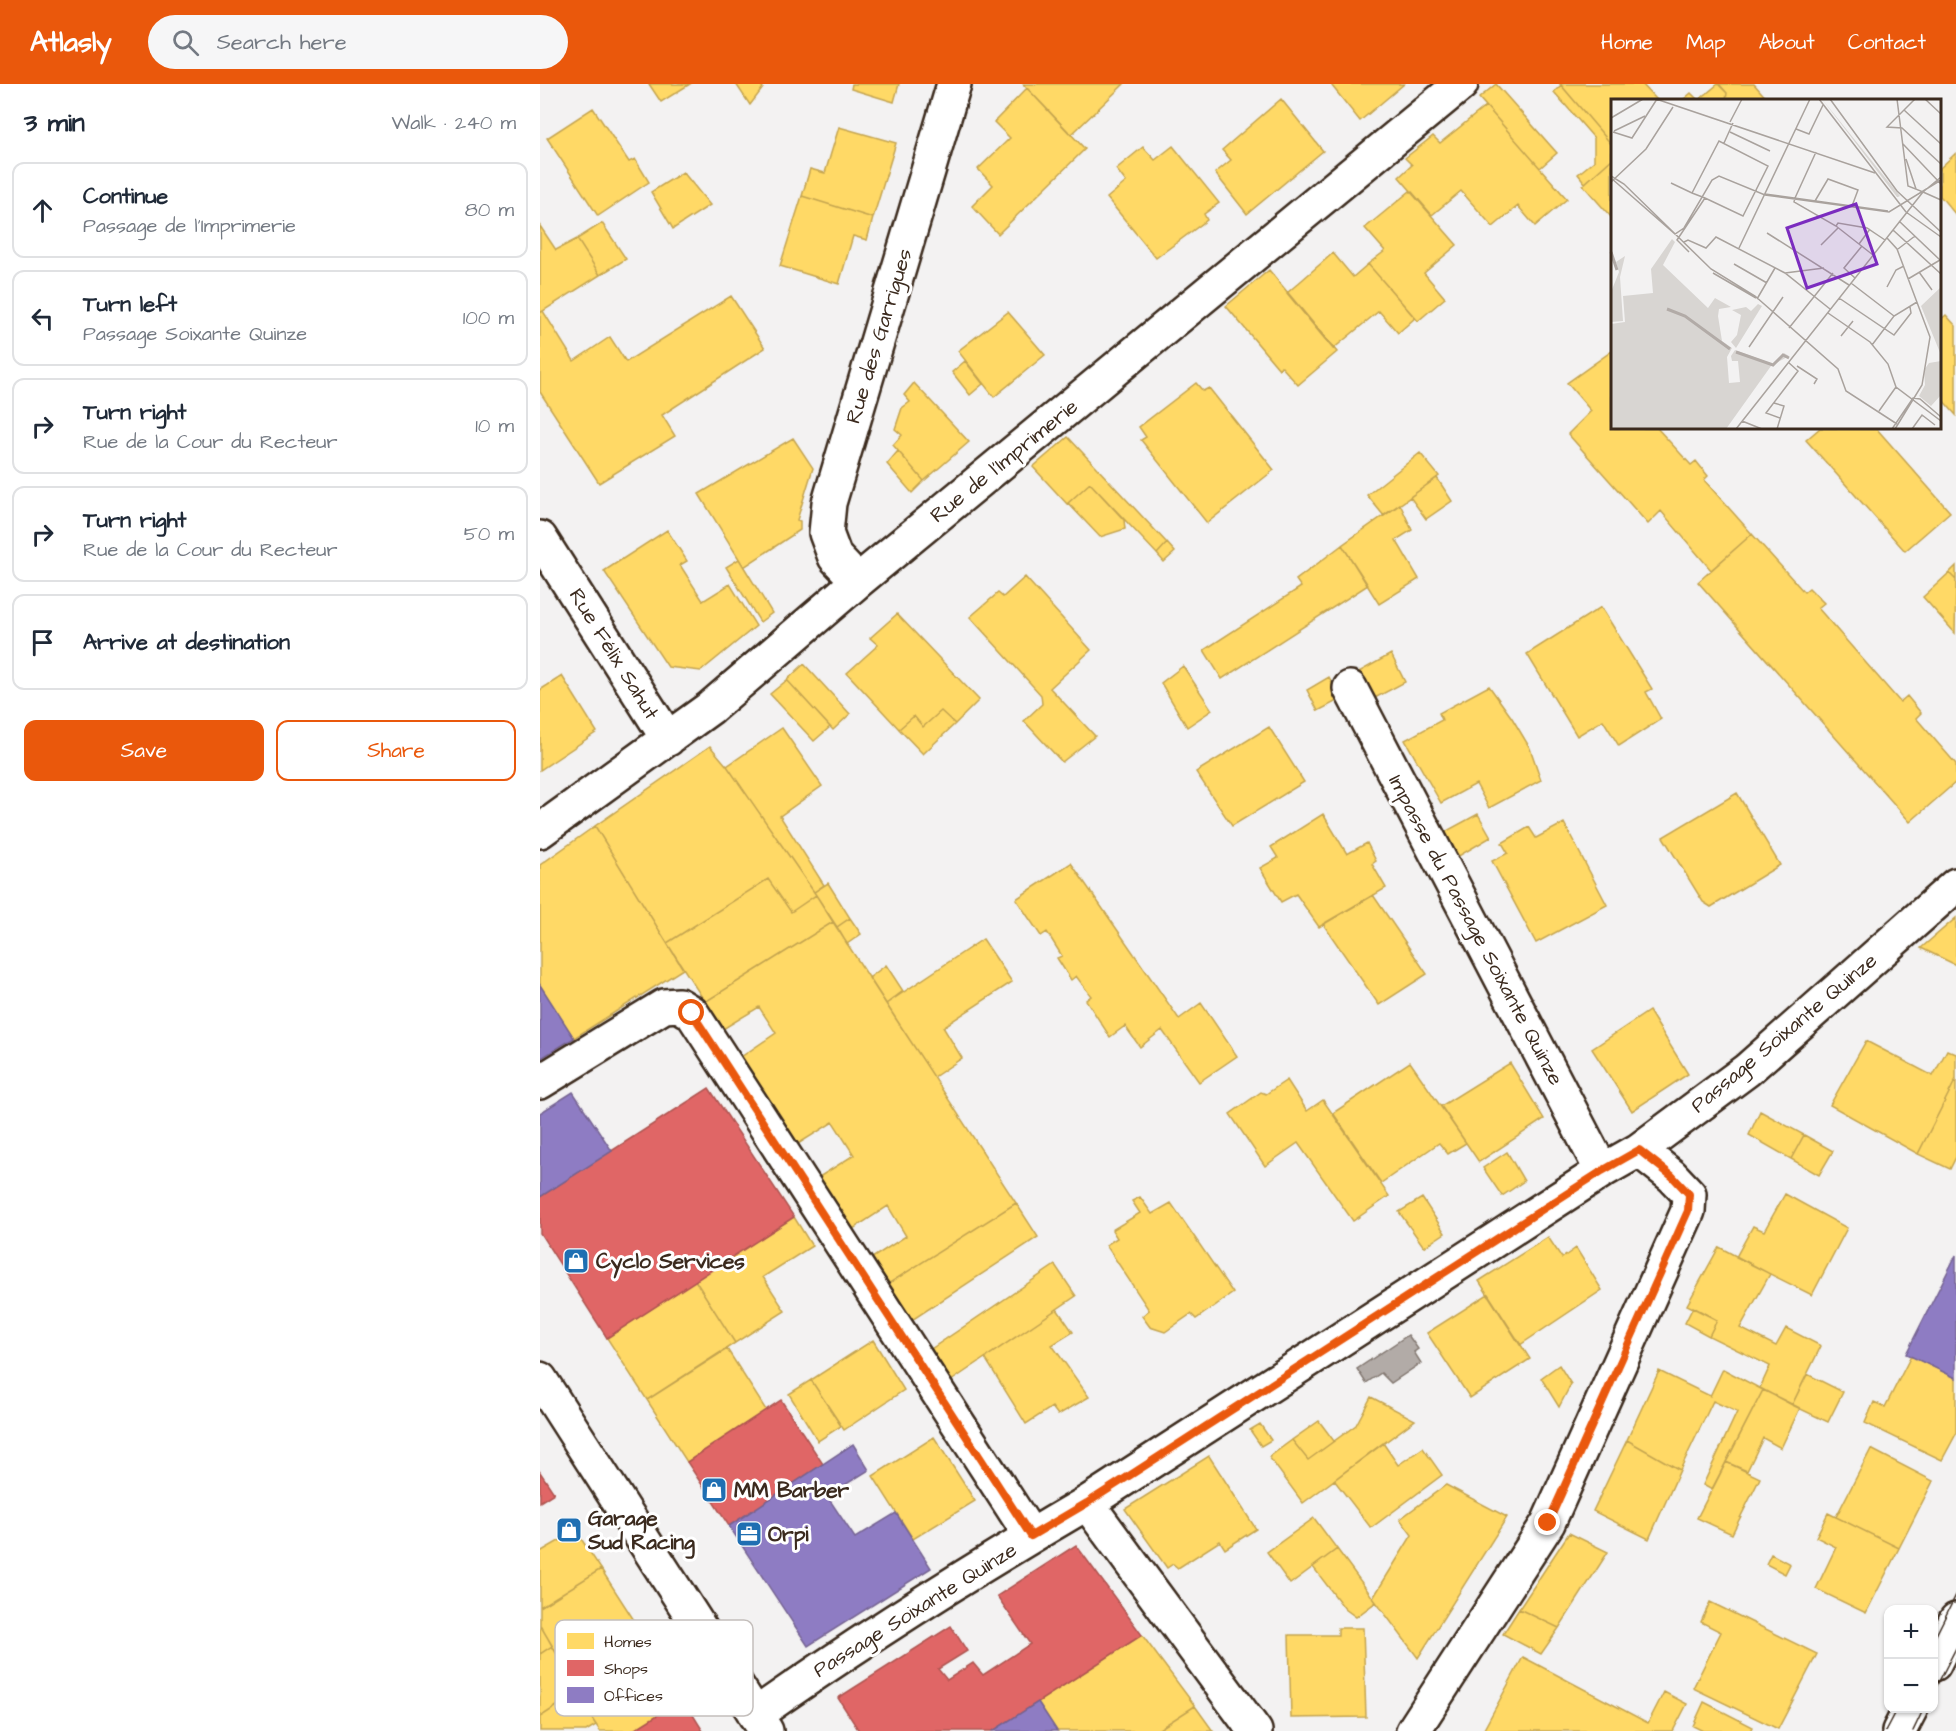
<!DOCTYPE html>
<meta charset="utf-8">
<style>
:root{--surface:#fff;--page:#f6f6f7;--text:#1f2937;--muted:#747a83;--line:#e0e1e3;--accent:#ea580c}
body{margin:0;font-family:"Architects Daughter",sans-serif;background:var(--page);color:var(--text)}
.controls{position:absolute;right:18px;bottom:18px;display:grid;overflow:hidden;border-radius:12px;box-shadow:0 2px 4px #0004}
.controls button{width:54px;height:54px;display:grid;place-items:center;padding:0;border:0;border-bottom:2px solid var(--line);background:var(--surface);color:var(--text);font:30px sans-serif}
.stop{position:absolute;width:18px;height:18px;margin:-14px;border:4px solid #ea580c;border-radius:50%;background:#fff}
.stop.end{background:#ea580c;border-color:#fff;box-shadow:0 2px 6px #0008}
.list{margin:0;padding:0;list-style:none}
h2{display:flex;justify-content:space-between;align-items:center;height:78px;margin:0;padding:0 24px;font-size:26px}
h2 small{font-size:20px;font-weight:400;color:var(--muted)}
.list li{display:grid;grid-template-columns:39px 1fr auto;gap:18px;align-items:center;box-sizing:border-box;height:96px;margin:0 12px 12px;padding:0 12px;border:2px solid var(--line);border-radius:12px}
.list b{display:block;font-size:22px;white-space:nowrap}
.list p{margin:0;font-size:20px;white-space:nowrap;color:var(--muted)}
.list em{font-size:20px;font-style:normal;color:var(--muted)}
.actions{display:flex;gap:12px;padding:18px 24px}
.actions a{flex:1;padding:14px 0;border:2px solid var(--accent);border-radius:12px;text-align:center;font-size:21px;color:var(--accent)}
.actions .main{background:var(--accent);color:#fff}
.icon{flex:none;width:33px;height:33px;fill:none;stroke:currentColor;stroke-width:2;stroke-linecap:round;stroke-linejoin:round}
.map{position:relative;flex:none;width:1416px;height:1647px;overflow:hidden}
header{display:flex;align-items:center;gap:36px;box-sizing:border-box;height:84px;padding:0 30px;background:var(--accent);color:#fff}
header strong{font-size:28px}
nav{display:flex;gap:33px;margin-inline-start:auto;font-size:21px}
.search{width:420px;height:54px;background:var(--page);display:flex;align-items:center;gap:15px;box-sizing:border-box;padding:0 21px;border-radius:33px;color:var(--muted);font-size:22px}
main{display:flex}
aside{flex:1;background:var(--surface)}
.map>svg:first-child{display:block}
.water{fill:#b2aba7;stroke:#827770;stroke-width:1.5}
.homes{fill:#ffd966;stroke:#c4a450;stroke-width:1.5}
.shops{fill:#e06666;stroke:#ae5450;stroke-width:1.5}
.offices{fill:#8e7cc3;stroke:#756392;stroke-width:1.5}
.lines{fill:none;stroke-linecap:round;stroke-linejoin:round}
.minor-casing{stroke:#3b2a1e;stroke-width:38}
.major-casing{stroke:#3b2a1e;stroke-width:38}
.minor{stroke:#fff;stroke-width:33}
.major{stroke:#fff;stroke-width:33}
.tram{stroke:#3b2a1e;stroke-width:1.5}
.route{stroke:#ea580c;stroke-width:8}
.labels{text-anchor:middle;dominant-baseline:central;stroke-width:6;stroke-linejoin:round;paint-order:stroke}
.street-label{font-size:21px;fill:#3b2a1e;stroke:#fff}
.poi-label{font-size:21px;font-weight:bold;fill:#3b2a1e;stroke:#fff;text-anchor:start}
.inset-river{fill:none;stroke:#b2aba7;stroke-width:3}
.inset-road{fill:none;stroke:#a9a29d;stroke-width:1.5}
.view{fill:#7b2cbf;fill-opacity:0.15;stroke:#7b2cbf;stroke-width:3}
.inset-edge{fill:none;stroke:#3b2a1e;stroke-width:3}
.key{fill:#fff;stroke:#c4bfbc;stroke-width:1.5}
.key-label{font-size:16px;fill:#3b2a1e}
</style>
<header>
<strong>Atlasly</strong>
<div class="search"><svg class="icon" aria-label="search" viewBox="0 0 24 24"><circle cx="10" cy="10" r="6"/><path d="M15 15l6 6"/></svg>Search here</div>
<nav><a>Home</a><a>Map</a><a>About</a><a>Contact</a></nav>
</header>
<main>
<aside>
<h2>3 min<small>Walk · 240 m</small></h2>
<ul class="list">
<li><svg class="icon" aria-label="ahead" viewBox="0 0 24 24"><path d="M12 20V5M6 11l6-6 6 6"/></svg><div><b>Continue</b><p>Passage de l'Imprimerie</p></div><em>80 m</em></li>
<li><svg class="icon" aria-label="left" viewBox="0 0 24 24"><path d="M17 20v-9H6M10 6l-5 5 5 5"/></svg><div><b>Turn left</b><p>Passage Soixante Quinze</p></div><em>100 m</em></li>
<li><svg class="icon" aria-label="right" viewBox="0 0 24 24"><path d="M7 20v-9h11M14 6l5 5-5 5"/></svg><div><b>Turn right</b><p>Rue de la Cour du Recteur</p></div><em>10 m</em></li>
<li><svg class="icon" aria-label="right" viewBox="0 0 24 24"><path d="M7 20v-9h11M14 6l5 5-5 5"/></svg><div><b>Turn right</b><p>Rue de la Cour du Recteur</p></div><em>50 m</em></li>
<li><svg class="icon" aria-label="arrive" viewBox="0 0 24 24"><path d="M6 21V4h12l-3 4 3 4H6"/></svg><div><b>Arrive at destination</b></div></li>
</ul>
<div class="actions"><a class="main">Save</a><a>Share</a></div>
</aside>
<div class="map">
<svg width="1416" height="1647" viewBox="0 0 1416 1647">
<rect width="100%" height="100%" fill="#f3f2f2"/>
<filter id="ink" filterUnits="userSpaceOnUse"><feTurbulence type="fractalNoise" baseFrequency=".0167" numOctaves="2"/><feDisplacementMap in="SourceGraphic" scale="12" xChannelSelector="R" yChannelSelector="G"/><feConvolveMatrix kernelMatrix="1 2 1 2 8 2 1 2 1" color-interpolation-filters="sRGB"/></filter>
<g filter="url(#ink)">
<path class="water" d="M868,1251L878,1265L874,1268L881,1279L851,1299L841,1289L826,1299L817,1285Z"/>
<path class="homes" d="M109,0H150L121,18Z
M196,0H220L223,4L210,21Z
M312,0H359L354,18L311,5Z
M483,0H584L531,51Z
M794,0H864L820,37L792,2Z
M956,0L1017,69L1000,84L939,14Z
M1020,0H1102L1117,16H1072V61Z
M1178,0L1187,9L1186,16H1159Z
M1179,0H1214L1228,16H1186L1187,9Z
M1021,1L1072,61V75L1045,99L1038,90L1054,77V54L1014,8Z
M487,4L545,65L458,150L432,122L453,101L438,85L470,54L454,38Z
M1151,9L1158,16H1143Z
M741,15L783,67L707,130L675,89L691,76L682,66Z
M946,22L1027,115L995,142L978,122L953,143L921,107L892,131L859,93L872,81L865,74L893,52L900,59Z
M53,24L89,78L95,75L109,98L58,132L7,54Z
M299,43L356,59L333,134L262,112L270,85L285,89Z
M633,62L679,119L664,130L667,136L616,174L567,114L586,98L576,85L603,63L615,76Z
M1416,69V131L1400,112V84Z
M1072,75V132L1071,133L1043,101Z
M143,88L170,121L133,145L111,108Z
M870,107L917,161L884,189L905,214L878,237L828,180L845,167L825,144Z
M262,112L333,134L327,156L313,152L299,200L240,182Z
M62,139L86,175L60,191L37,155Z
M0,142L16,166L37,155L60,191L0,229Z
M793,169L813,193L828,180L875,234L858,249L839,227L793,265L747,209Z
M729,186L797,268L758,301L741,282L739,285L686,222Z
M191,212L225,264L122,331L135,352L59,399L0,308V229L3,227L34,277L70,253L86,278Z
M468,228L505,271L454,313L418,267Z
M1406,231L1416,242V331L1400,313V236Z
M1072,267V344H1117L1151,381L1156,377L1168,392L1164,396L1212,450L1171,486L1121,427L1108,440L1028,350L1051,327L1027,299Z
M425,277L443,300L430,311L412,288Z
M374,299L429,358L384,397L353,361L362,351L355,345L362,324L370,318L364,311Z
M656,299L663,307L669,304L734,386L667,439L601,356L606,353L599,343Z
M1280,344H1336L1410,428L1365,467L1266,356Z
M528,353L627,459L617,470L550,399L527,420L493,383Z
M253,354L273,384L257,436L260,437V446L204,483L159,410Z
M358,367L384,397L372,409L347,380Z
M880,369L899,392L844,432L827,411Z
M897,394L912,417L886,435L870,413Z
M550,399L584,436L585,445L560,453L528,419Z
M860,420L872,446L856,456L879,495L839,520L802,461Z
M127,446L147,477L140,481L163,517L190,500L216,542L161,587L128,583L64,487Z
M1212,450L1264,508L1269,504L1284,519L1278,524L1360,618L1367,612L1381,629L1376,634L1416,680V698L1370,738L1158,498Z
M627,459L635,468L624,478L617,470Z
M802,461L828,501L682,595L664,566L761,503L756,496Z
M199,475L232,529L220,538L186,483Z
M1416,482V496L1409,489Z
M1409,489L1416,496L1415,549L1383,513Z
M485,493L551,566L510,604L555,652L522,678L484,637L502,620L501,611L430,533L458,509L463,513Z
M1061,523L1112,605L1106,608L1121,635L1079,662L1063,636L1037,652L987,570Z
M357,530L439,616L415,640L401,627L383,643L374,632L359,645L307,589L338,561L330,554Z
M851,570L865,598L833,615L817,589Z
M264,580L310,630L293,646L247,596Z
M643,582L672,626L647,643L621,599Z
M22,592L57,648L0,686V606Z
M789,593L801,615L778,627L767,606Z
M247,596L290,643L274,657L230,610Z
M949,602L972,634L990,664L1001,696L949,724L936,700L901,719L865,656L902,636L899,629Z
M401,627L415,640L383,670L359,645L374,632L383,643Z
M729,643L764,698L692,742L656,688Z
M242,644L282,702L240,732L284,801L274,808L187,682Z
M170,662L187,682L276,811L251,828L228,795L127,859L55,742Z
M1197,709L1240,781L1171,823L1163,818L1123,753Z
M783,730L807,770L827,759L836,777L832,780L846,804L779,843L756,810L741,818L720,784L738,774L731,763Z
M938,730L951,753L917,773L903,749Z
M1024,739L1067,821L996,859L952,777L968,769L962,759L989,743L996,754Z
M55,742L143,885L34,954L0,901V781Z
M531,779L639,935L661,919L697,972L659,998L622,946L600,963L585,942L570,953L546,916L551,912L536,892L531,896L517,874L522,872L507,848L501,852L476,815Z
M228,795L251,828L276,811L293,838L165,918L127,859Z
M288,799L310,834L297,843L274,808Z
M833,811L887,890L839,921L783,840Z
M310,834L321,850L307,860L297,843Z
M1416,834V881L1381,864Z
M293,838L476,1119L348,1200L332,1174L366,1152L348,1122L313,1145L279,1093L314,1071L293,1038L258,1060L201,973L236,949L219,923L183,945L165,918Z
M443,855L472,898L403,943L422,974L394,993L346,920Z
M346,881L363,907L346,920L329,894Z
M1109,927L1148,990L1092,1027L1052,965Z
M1326,957L1393,992L1407,966L1416,970V995L1378,1070L1290,1021Z
M870,978L926,1059L908,1070L899,1059L841,1099L793,1029Z
M970,979L1004,1035L939,1078L901,1022Z
M1416,995V1073L1410,1085L1378,1070Z
M747,996L767,1027L783,1016L849,1112L813,1137L758,1059L725,1082L690,1030L721,1008L726,1010Z
M1220,1027L1264,1051L1251,1075L1209,1051Z
M1264,1051L1293,1067L1279,1091L1251,1075Z
M967,1068L984,1097L962,1112L943,1084Z
M1245,1110L1307,1144L1272,1211L1196,1173L1213,1142L1224,1147Z
M600,1113L612,1130L631,1119L693,1209L656,1235L651,1230L625,1248L610,1243L602,1232L609,1226L566,1161L577,1154L572,1146L600,1129L592,1117Z
M882,1114L905,1149L884,1163L859,1128Z
M476,1119L498,1153L372,1236L348,1200Z
M254,1133L272,1162L223,1193L245,1227L195,1259L155,1196Z
M1008,1153L1022,1174L1036,1164L1062,1206L980,1261L939,1197Z
M1179,1163L1230,1190L1200,1244L1236,1262L1246,1244L1281,1262L1252,1321L1220,1304L1230,1282L1169,1252L1177,1236L1147,1221Z
M515,1181L536,1212L411,1297L391,1265Z
M155,1196L195,1259L107,1316L67,1254Z
M948,1210L990,1275L930,1314L887,1249Z
M1153,1223L1177,1236L1169,1252L1145,1239Z
M517,1225L533,1248L512,1261L549,1313L518,1331L512,1323L486,1340L445,1274Z
M333,1256L364,1306L304,1346L271,1296Z
M187,1265L226,1326L147,1378L107,1316Z
M1371,1272L1416,1294V1350L1402,1376L1325,1339L1334,1318L1345,1323Z
M1019,1281L1031,1300L1019,1323L1001,1294Z
M1183,1285L1223,1306L1172,1406L1163,1401L1197,1328L1173,1317L1140,1386L1087,1356L1119,1287L1170,1312Z
M1267,1290L1303,1308L1288,1338L1252,1321Z
M271,1296L301,1342L278,1357L249,1310Z
M1223,1306L1260,1324L1241,1364L1223,1354L1207,1387L1186,1378Z
M831,1313L875,1336L763,1419L729,1373L752,1356L768,1376L816,1341Z
M779,1337L794,1357L768,1376L752,1356Z
M720,1340L731,1356L721,1362L710,1346Z
M394,1353L435,1417L373,1455L333,1392Z
M1087,1356L1140,1386L1109,1455L1053,1427Z
M843,1359L858,1381L883,1364L902,1391L831,1444L794,1396Z
M1331,1365L1393,1397L1359,1464L1296,1433Z
M669,1372L716,1445L685,1465L680,1457L638,1484L633,1480L627,1484L585,1425Z
M1186,1378L1220,1394L1192,1450L1157,1434Z
M906,1401L967,1433L878,1574L833,1514L872,1451L860,1435Z
M1288,1429L1359,1464L1326,1529L1276,1505L1296,1463L1276,1453Z
M774,1434L797,1465L750,1500L727,1468Z
M36,1447L61,1485L0,1523V1468Z
M1029,1449L1068,1468L1019,1544L979,1525Z
M797,1465L836,1518L816,1533L805,1525L773,1483Z
M1231,1470L1250,1480L1245,1490L1226,1480Z
M61,1485L112,1564L39,1607L0,1541V1523Z
M1170,1518L1277,1570L1238,1645L1153,1604L1181,1548L1161,1538Z
M979,1525L1019,1544L1001,1570L963,1550Z
M1,1542L12,1562L0,1570V1542Z
M798,1544H823L826,1633L751,1634L749,1551H798Z
M602,1551L655,1622L616,1647H517L498,1618Z
M12,1562L39,1607L0,1633V1570Z
M112,1564L143,1615L92,1647H60L36,1610Z
M983,1573L1108,1639L1124,1608L1147,1620L1133,1647H943Z
M36,1610L56,1641L46,1647H0V1633Z
M1164,1618L1213,1643L1211,1647H1163L1153,1642Z
M655,1622L673,1647H616Z"/>
<path class="shops" d="M169,1004L254,1133L67,1254L0,1149V1113Z
M241,1316L283,1380L189,1442L147,1378Z
M0,1388L14,1409L0,1418Z
M536,1461L602,1551L453,1647H319L298,1614L411,1542L427,1567L398,1585L407,1596L433,1579L443,1591L490,1560L457,1512Z
M143,1615L163,1647H92Z"/>
<path class="offices" d="M0,901L34,954L0,975Z
M33,1008L72,1067L0,1113V1029Z
M1416,1171V1294L1366,1270Z
M313,1360L329,1386L287,1412L315,1454L356,1429L391,1484L268,1562L189,1442Z
M498,1618L517,1647H453Z"/>
<g class="lines">
<g class="minor-casing">
<path id="minor" d="M0,454L128,655
M318,497L295,473L286,449L289,419L414,0
M810,604L1062,1087
M0,747L170,624L318,497L921,0
M0,998L124,922L139,921L152,929L491,1452
M547,1419L715,1647
M1394,1580L1416,1536
M215,1631C323,1555 434,1485 547,1419L1062,1087L1099,1066L1207,986L1416,801
M873,1647L1008,1439L1148,1127L1149,1110L1132,1092L1099,1066
M1359,1647L1371,1624"/>
</g>
<g class="major-casing">
<path id="major" d="M0,1295L226,1647"/>
</g>
<use href="#minor" class="minor"/>
<use href="#major" class="major"/>
<path class="tram" d="M1394,1555L1416,1511
M1394,1607L1416,1564
M1345,1647L1357,1624
M1373,1647L1384,1624"/>
</g>
</g>
<g class="lines" filter="url(#ink)">
<path class="route" d="M152,929L491,1452L547,1419L1062,1087L1099,1066L1132,1092L1149,1110L1148,1127L1008,1439"/>
</g>
<defs>
<g id="shop-square" transform="scale(1.35)"><rect x="-9" y="-9" width="18" height="18" rx="4" fill="#1f6fb2" stroke="#fff"/><path d="M-5-2.5h2.3a2.7 3.5 0 0 1 5.4 0H5L5.5 6h-11ZM-1.5-2.5h3a1.5 2.3 0 0 0-3 0Z" fill="#fff"/></g>
<g id="office-square" transform="scale(1.35)"><rect x="-9" y="-9" width="18" height="18" rx="4" fill="#1f6fb2" stroke="#fff"/><path d="M-6-3h4V-5.5h4V-3h4V5H-6ZM-1-4.5V-3h2v-1.5ZM-6 0V1H6V0Z" fill="#fff"/></g>
</defs>
<g fill-rule="evenodd">
<use href="#shop-square" x="36" y="1177"/>
<use href="#shop-square" x="174" y="1406"/>
<use href="#shop-square" x="29" y="1446"/>
<use href="#office-square" x="209" y="1450"/>
</g>
<g class="labels">
<g class="street-label">
<text transform="translate(339 252) rotate(-73)">Rue des Garrigues</text>
<text transform="translate(464 377) rotate(-39)">Rue de l'Imprimerie</text>
<text transform="translate(74 570) rotate(58)">Rue Félix Sahut</text>
<text transform="translate(936 846) rotate(62)">Impasse du Passage Soixante Quinze</text>
<text transform="translate(1244 949) rotate(-40)">Passage Soixante Quinze</text>
<text transform="translate(375 1526) rotate(-32)">Passage Soixante Quinze</text>
</g>
<g class="poi-label">
<text x="56" y="1177">Cyclo Services</text>
<text x="194" y="1406">MM Barber</text>
<text x="48" y="1434">Garage<tspan x="48" dy="24">Sud Racing</tspan></text>
<text x="228" y="1450">Orpi</text>
</g>
</g>
<g transform="translate(1071 15)">
<rect width="330" height="330" fill="#f3f2f2"/>
<path d="M211,0L289,97L287,98H286ZM61,140L64,143L52,166L97,209L104,199L120,208L108,210L107,217L111,242L121,249L116,258L118,284L129,283L127,262H121L120,257L124,251L162,265L173,254L178,257L160,267L115,330H0V225L14,223L12,197L42,194L40,170ZM14,157L9,178L12,222L0,223V193L8,173L5,163ZM330,188V256L310,207ZM147,205L151,207L125,249L120,243L126,236L130,216L121,211L135,208L140,212ZM330,262V296L320,307L308,297L314,286L313,271L318,264Z" fill="#d8d5d2"/>
<path class="inset-river" d="M0,153L6,171M56,210L74,217L119,250M125,253L162,266L172,256L178,259"/>
<path class="inset-road" d="M45,0L264,74M208,0L295,113M219,0L286,92L330,133M286,0L297,87L312,93L330,78M304,0L276,28L291,29L330,65M314,0L330,15M293,11L330,45M0,19L32,0M119,23L131,0M185,30L198,35L212,6M3,32L34,17M2,33L21,39L46,0M119,33L159,52M113,44L122,24M292,45L330,85M295,60L305,90M0,77L13,85L100,170L144,197L227,270L235,292L286,325M0,79L64,135L73,129L101,81L108,77L154,96L278,113L330,81M0,83L35,50L62,8M60,84L81,94L94,99L132,117L157,67L108,42L81,94M154,95L277,112M184,99L183,103L225,127L262,156M184,99L205,53M204,102L217,80L247,91L241,107M295,113L330,138M288,122L329,161L297,180M225,127L227,124L256,129L274,141M282,131L330,175M156,134L238,186M276,139L286,150L319,238L311,286L284,330M73,143L77,141L95,149L105,138L174,174L219,210M248,145L259,130M210,146L227,129M128,149L199,0M287,150L304,137M78,153L66,141L94,99M123,165L156,184M308,173L321,191M102,174L145,199M174,174L213,169M244,179L233,169L251,147M240,184L283,217M276,188L285,171L293,167M228,199L283,236L300,214L299,208M146,200L164,169M217,214L259,243L277,265L285,288L330,322M178,229L222,174M230,237L242,222M261,246L283,217L306,203M138,248L172,198M186,267L206,280L203,285M163,304L173,307L166,330M268,312L285,288M169,319L155,314L187,272L177,263M131,322L151,330M125,330L312,93L330,101M281,330L302,299L309,300L330,318M301,330L311,316L324,326"/>
<path class="view" d="M245,105L266,165L196,189L176,129Z"/>
<rect width="330" height="330" class="inset-edge"/>
</g>
<rect x="15" y="1536" width="198" height="96" rx="9" class="key"/>
<rect x="27" y="1549" width="27" height="16" fill="#ffd966"/>
<rect x="27" y="1576" width="27" height="16" fill="#e06666"/>
<rect x="27" y="1603" width="27" height="16" fill="#8e7cc3"/>
<g class="key-label">
<text x="64" y="1563">Homes</text>
<text x="64" y="1590">Shops</text>
<text x="64" y="1617">Offices</text>
</g>
</svg>
<div class="controls">
<button>+</button>
<button>−</button>
</div>
<div class="stop" style="left:152px;top:929px"></div>
<div class="stop end" style="left:1008px;top:1439px"></div>
</div>
</main>
